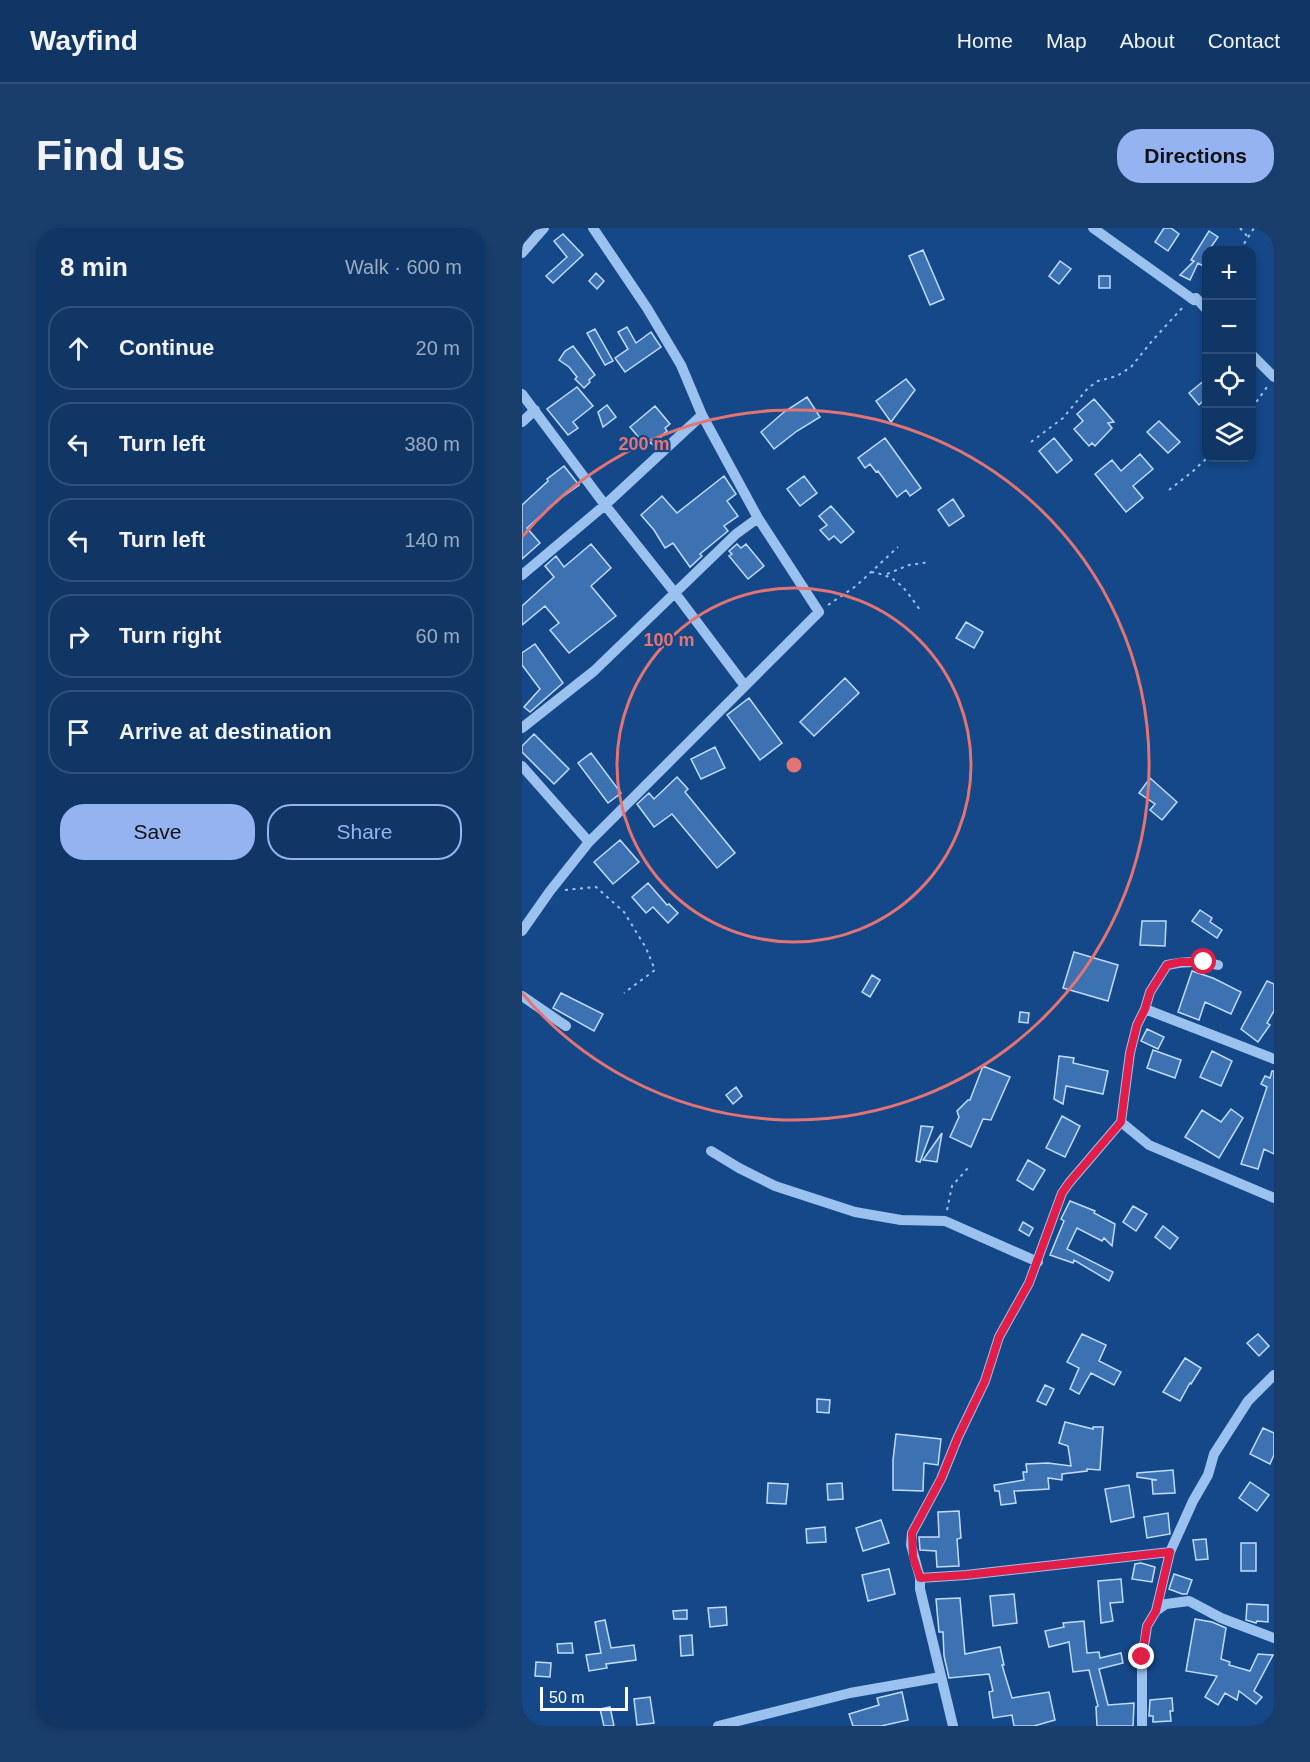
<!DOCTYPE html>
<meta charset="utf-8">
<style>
:root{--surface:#103666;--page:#193e6c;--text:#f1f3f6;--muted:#9cabbf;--line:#30507a;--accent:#95b2f1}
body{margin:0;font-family:Arial,sans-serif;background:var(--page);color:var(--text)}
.controls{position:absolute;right:18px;top:18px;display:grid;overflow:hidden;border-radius:12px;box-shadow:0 3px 9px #0003}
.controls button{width:54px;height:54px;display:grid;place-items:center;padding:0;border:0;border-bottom:2px solid var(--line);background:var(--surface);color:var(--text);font:30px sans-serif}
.scale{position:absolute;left:18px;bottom:15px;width:88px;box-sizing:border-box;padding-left:6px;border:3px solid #fff;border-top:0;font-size:16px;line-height:21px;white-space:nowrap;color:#fff;-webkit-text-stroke:4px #154888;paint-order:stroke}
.stop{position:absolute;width:18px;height:18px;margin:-14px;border:4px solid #e11d48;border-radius:50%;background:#fff}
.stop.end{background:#e11d48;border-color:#fff;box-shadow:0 2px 6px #0008}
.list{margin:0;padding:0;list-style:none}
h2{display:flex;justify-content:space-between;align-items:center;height:78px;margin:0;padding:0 24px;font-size:26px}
h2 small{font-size:20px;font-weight:400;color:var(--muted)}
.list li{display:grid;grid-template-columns:39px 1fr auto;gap:18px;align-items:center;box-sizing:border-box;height:84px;margin:0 12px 12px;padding:0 12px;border:2px solid var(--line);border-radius:24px}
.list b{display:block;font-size:22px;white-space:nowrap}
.list em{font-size:20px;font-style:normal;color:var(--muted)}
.actions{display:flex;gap:12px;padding:18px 24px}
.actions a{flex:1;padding:14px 0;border:2px solid var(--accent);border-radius:24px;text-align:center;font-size:21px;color:var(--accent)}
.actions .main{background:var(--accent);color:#111}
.icon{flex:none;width:33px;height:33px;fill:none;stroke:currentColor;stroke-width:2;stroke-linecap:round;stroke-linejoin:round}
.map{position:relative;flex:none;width:752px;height:1498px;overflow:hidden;border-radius:24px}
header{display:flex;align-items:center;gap:36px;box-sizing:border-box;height:84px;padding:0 30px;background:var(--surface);border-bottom:2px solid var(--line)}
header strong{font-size:28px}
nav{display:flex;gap:33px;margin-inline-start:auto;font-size:21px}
.intro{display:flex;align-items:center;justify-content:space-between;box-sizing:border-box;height:144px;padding:0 36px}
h1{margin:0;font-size:42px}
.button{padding:15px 27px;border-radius:24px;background:var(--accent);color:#111;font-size:21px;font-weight:700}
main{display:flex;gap:36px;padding:0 36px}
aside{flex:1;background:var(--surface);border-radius:24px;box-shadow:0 3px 9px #0003}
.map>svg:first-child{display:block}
.building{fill:#3d72b2;stroke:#c1dcfb;stroke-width:1.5}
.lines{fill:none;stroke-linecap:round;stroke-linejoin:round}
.path{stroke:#9bc2ef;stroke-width:2;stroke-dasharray:3 4.5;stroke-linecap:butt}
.minor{stroke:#9bc2ef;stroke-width:10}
.route{stroke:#e11d48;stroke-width:8}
.ring{fill:none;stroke:#e47373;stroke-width:3}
.centre{fill:#e47373;stroke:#154888;stroke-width:3}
.ring-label{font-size:18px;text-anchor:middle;font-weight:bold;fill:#e47373;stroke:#154888;stroke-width:4.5;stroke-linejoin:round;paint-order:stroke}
</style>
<header>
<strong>Wayfind</strong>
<nav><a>Home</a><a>Map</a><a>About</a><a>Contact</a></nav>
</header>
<div class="intro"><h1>Find us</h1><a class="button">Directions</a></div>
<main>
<aside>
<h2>8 min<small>Walk · 600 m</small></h2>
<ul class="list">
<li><svg class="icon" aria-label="ahead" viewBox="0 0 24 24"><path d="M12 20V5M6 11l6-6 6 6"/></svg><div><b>Continue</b></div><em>20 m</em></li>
<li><svg class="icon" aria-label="left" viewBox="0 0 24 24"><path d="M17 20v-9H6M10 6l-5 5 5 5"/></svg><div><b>Turn left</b></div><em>380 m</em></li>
<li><svg class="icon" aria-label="left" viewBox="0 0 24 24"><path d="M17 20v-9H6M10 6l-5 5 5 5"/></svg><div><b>Turn left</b></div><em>140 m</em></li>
<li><svg class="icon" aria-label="right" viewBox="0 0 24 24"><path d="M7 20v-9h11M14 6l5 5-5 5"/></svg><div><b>Turn right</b></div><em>60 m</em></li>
<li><svg class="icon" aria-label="arrive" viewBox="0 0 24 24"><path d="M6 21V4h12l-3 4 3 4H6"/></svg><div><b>Arrive at destination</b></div></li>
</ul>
<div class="actions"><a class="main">Save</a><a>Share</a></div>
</aside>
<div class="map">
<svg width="752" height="1498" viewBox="0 0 752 1498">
<rect width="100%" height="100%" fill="#154888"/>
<path class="building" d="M642,0H649L657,6L646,23L633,14Z
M687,3L696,9L687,22H684V32L681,38L676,35L668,52L658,47L672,33L669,32Z
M41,6L61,27L31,55L24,48L45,29L32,13Z
M401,22L422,71L408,77L387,28Z
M538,33L549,41L537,56L527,48Z
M74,45L82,53L75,61L67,53Z
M577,48H588V60H577Z
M105,99L114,115L129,104L139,119L103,144L93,130L106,121L96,104Z
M73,101L91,133L83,137L65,105Z
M51,118L73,147L67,152L68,154L62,160L53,151L55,149L47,139L37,132L43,123Z
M384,151L393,162L369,194L354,173Z
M684,151V170L677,177L667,165Z
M55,159L71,178L51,194L56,200L46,207L25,181Z
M285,169L298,189L275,203L252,221L239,204L262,184Z
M572,171L592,194L586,195L590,200L573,218L570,215L567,218L552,201L561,193L555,186Z
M85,177L94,189L81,199L76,184Z
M133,178L148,196L143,200L145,203L139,208V211L131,217L128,214L124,218L108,199Z
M637,193L658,214L646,225L625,204Z
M363,210L399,260L388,268L384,262L375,269L356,243L354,244L348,236L343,240L336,230Z
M532,210L550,232L535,245L517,223Z
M618,226L631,241L611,258L621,270L604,284L573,246L590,232L599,243Z
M42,238L57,257L39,270L5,300L18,315L0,331V277L26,253L25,251Z
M202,248L214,266L205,273L216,288L202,298L206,303L178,326L180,328L168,339L151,315L143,320L132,302L119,287L140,268L155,285Z
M282,248L295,265L278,278L265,261Z
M431,271L442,288L427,298L416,282Z
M309,278L332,304L319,315L312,308L307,312L298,302L305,297L297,288Z
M69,316L89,340L69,358L94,388L47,425L28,402L37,395L23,378L0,397V378L32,349L23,338L34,328L42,339Z
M215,316L219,320L224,316L242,338L226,351L207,328L210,326L207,323Z
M444,394L461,404L452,420L434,410Z
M13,416L41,455L8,484L2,479L18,461L0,437V425Z
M323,450L337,465L292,508L278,494Z
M227,470L260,515L238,532L205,487Z
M12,506L47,541L32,556L0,524V518Z
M193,519L203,540L179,551L169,531Z
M69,525L99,565L86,575L56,535Z
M155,549L166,561L163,564L213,625L195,640L150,586L132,599L115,576L127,565L132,571Z
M628,550L655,574L640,592L628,582L633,576L617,565Z
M98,612L117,634L91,656L72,634Z
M126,655L145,677L147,676L156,685L146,695L131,679L124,685L110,669Z
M678,682L690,690L688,694L700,702L695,710L670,693Z
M620,693H644L643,718L618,717Z
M552,724L596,737L586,773L541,760Z
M670,743L691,750L719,764L709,786L683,774L677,792L656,784Z
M350,747L358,752L348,769L340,764Z
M745,753L752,756V783L745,795L748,797L736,814L719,801Z
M39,765L81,786L72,803L31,780Z
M498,784L507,785L506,795L497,794Z
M625,801L642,809L636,821L619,813Z
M631,822L659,832L653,850L625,840Z
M690,823L710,833L699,858L678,849Z
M537,828L552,830L551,835L586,843L581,866L544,858L541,876L532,871Z
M461,838L488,849L469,892L461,891L449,919L428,909L437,889L435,883L446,872H448Z
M750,843H752V926L742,921L736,941L719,936L745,859L739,856L743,848L748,850Z
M214,859L220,868L211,876L204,867Z
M709,881L721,890L697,930L663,909L680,882L699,894Z
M540,888L558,898L543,929L524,920Z
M399,898L411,899L398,934L394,933Z
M420,905L415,934L401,932Z
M506,932L523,942L511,962L495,952Z
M548,973L573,983L572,985L593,996L590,1018L582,1010L580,1013L555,1000L545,1021L591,1044L587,1053L552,1032L551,1035L528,1027L542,993L539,991Z
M611,978L625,986L614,1003L601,994Z
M501,994L511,1000L507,1008L497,1002Z
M641,998L656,1010L648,1021L633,1009Z
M560,1106L584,1117L577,1133L599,1144L592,1157L569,1145L557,1166L548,1161L557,1140L545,1134Z
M736,1106L747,1118L737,1128L725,1115Z
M663,1130L679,1140L669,1156L668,1155L658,1173L641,1164Z
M523,1157L532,1161L524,1177L515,1173Z
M295,1171L308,1172L307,1185L295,1184Z
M543,1194L571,1201V1199H581L578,1242L565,1241V1243L540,1246V1252L526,1250L527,1261L492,1263L494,1275L479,1277L477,1263H473L472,1257L502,1252L501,1244H505L504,1236L526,1235L549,1238L546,1218L537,1215Z
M741,1200L752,1205V1227L748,1236L728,1226Z
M374,1206L419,1211L416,1237L402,1235L401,1263L371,1262V1232Z
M651,1242L653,1265L631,1266L630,1252H635L615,1249V1245Z
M728,1254L747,1267L735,1283L717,1270Z
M246,1255L266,1256L264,1276L245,1275Z
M320,1255L321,1271L306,1272L305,1256Z
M607,1257L612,1289L589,1294L583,1261Z
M437,1283L439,1310L435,1311L437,1338L415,1339L414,1323L398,1322L397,1309H417L416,1284Z
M646,1285L648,1306L625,1310L622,1289Z
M359,1292L367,1315L341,1323L334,1300Z
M303,1299L304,1314L285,1315L284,1301Z
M684,1311L686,1331L674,1332L671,1312Z
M719,1315H734V1343H719Z
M619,1335L633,1339L630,1354L610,1351L613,1336Z
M367,1341L373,1366L346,1373L340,1347Z
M652,1346L670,1352L665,1366H660L647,1361Z
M599,1351L601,1374L588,1375L591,1393L579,1395L576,1353Z
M492,1366L495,1395L471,1398L468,1368Z
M438,1370L443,1426L478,1419L482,1437H480L490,1470L527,1464L533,1492L512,1498H492L490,1487L471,1490L467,1464L471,1463L467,1446L427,1450L422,1428L421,1404H417L414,1371Z
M725,1376L746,1377V1394L735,1393L734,1395L724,1392Z
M204,1379L205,1397L188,1399L186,1380Z
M165,1382V1391H152L151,1383Z
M673,1391L690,1394L704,1400L699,1431L708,1434L707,1437L728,1443L736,1426L751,1427L732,1463L740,1469L734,1476L717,1463L715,1472L703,1465L696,1477L683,1469L695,1448L664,1443Z
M83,1392L89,1420L112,1417L114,1432L84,1436L85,1440L67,1443L64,1427L79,1425L73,1394Z
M562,1393L565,1425L577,1424L578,1430L599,1425L601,1435L577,1441L586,1477L612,1475L611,1498H575L574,1479L576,1478L567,1442L551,1444L547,1414L527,1419L523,1403L542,1399L541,1395Z
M170,1407L171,1427L159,1428L158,1408Z
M50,1415L51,1425H36L35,1416Z
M14,1434L29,1435L28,1449L13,1448Z
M380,1464L386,1492L359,1498H331L327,1486L357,1477L355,1470Z
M128,1469L132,1495L115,1497L112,1471Z
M650,1470L651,1483H648L649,1493L631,1494V1488H627L628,1472Z
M88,1479L92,1498H82L78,1481Z"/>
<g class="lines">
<path class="path" d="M718,0L726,9
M718,22L732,0
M730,180L745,159
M509,214L541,190L566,160L576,153L595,148L609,139L630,113L661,79
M647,262L670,244L685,230
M349,344C376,348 383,361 398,382
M365,346L387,337L408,334
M306,377L334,358L376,319
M43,662L74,659L102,684L124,720L133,742L102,765
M425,982L430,958L446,940"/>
<path class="minor" d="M571,0L669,70L672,72L674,70L684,81
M0,25L22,0
M730,127L752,149
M0,166L83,277L153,365L223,458
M0,194L13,182
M0,347L83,277L180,187
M0,500L72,443L214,306L236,290
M0,538L67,614
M0,703L28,663L67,614L297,384L236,290L180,187L159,137L125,80L71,0
M0,768L44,798
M623,781L752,831
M599,894L627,917L752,970
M189,923L217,940L253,958L333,984L379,992L423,993L516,1034
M398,1350L444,1347L648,1324
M634,1383L644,1376L667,1373L699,1390L752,1410
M196,1498L328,1465L419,1449
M431,1498L398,1361V1350L389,1317L390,1305L419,1251L436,1209L463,1153L477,1109L507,1055L540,965L547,955L599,894L608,825L615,797L623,781L628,764L645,737C663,733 679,733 696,737
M620,1498V1429L623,1412L625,1398L634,1383L648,1324L671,1273L686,1247L692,1226L726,1173L752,1147"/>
</g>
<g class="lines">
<path class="route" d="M620,1429L625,1398L634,1383L648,1324L444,1347L398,1350L391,1329L390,1305L419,1251L436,1209L463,1153L477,1109L507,1055L540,965L547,955L599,894L608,825L615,797L623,781L628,764L645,737L658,734H682"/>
</g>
<g class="ring">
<circle cx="272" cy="537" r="177"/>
<path d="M0 309A355 355 0 1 1 0 765"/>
</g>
<circle cx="272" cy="537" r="9" class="centre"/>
<g class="ring-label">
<text x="122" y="222">200 m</text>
<text x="147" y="418">100 m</text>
</g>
</svg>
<div class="controls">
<button>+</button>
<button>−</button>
<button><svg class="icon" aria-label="locate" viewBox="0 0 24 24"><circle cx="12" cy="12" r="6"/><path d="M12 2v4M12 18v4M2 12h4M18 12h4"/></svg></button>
<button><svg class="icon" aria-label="layers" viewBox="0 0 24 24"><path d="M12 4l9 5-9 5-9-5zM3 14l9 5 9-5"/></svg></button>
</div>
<div class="scale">50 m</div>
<div class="stop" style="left:682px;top:734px"></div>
<div class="stop end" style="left:620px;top:1429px"></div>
</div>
</main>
